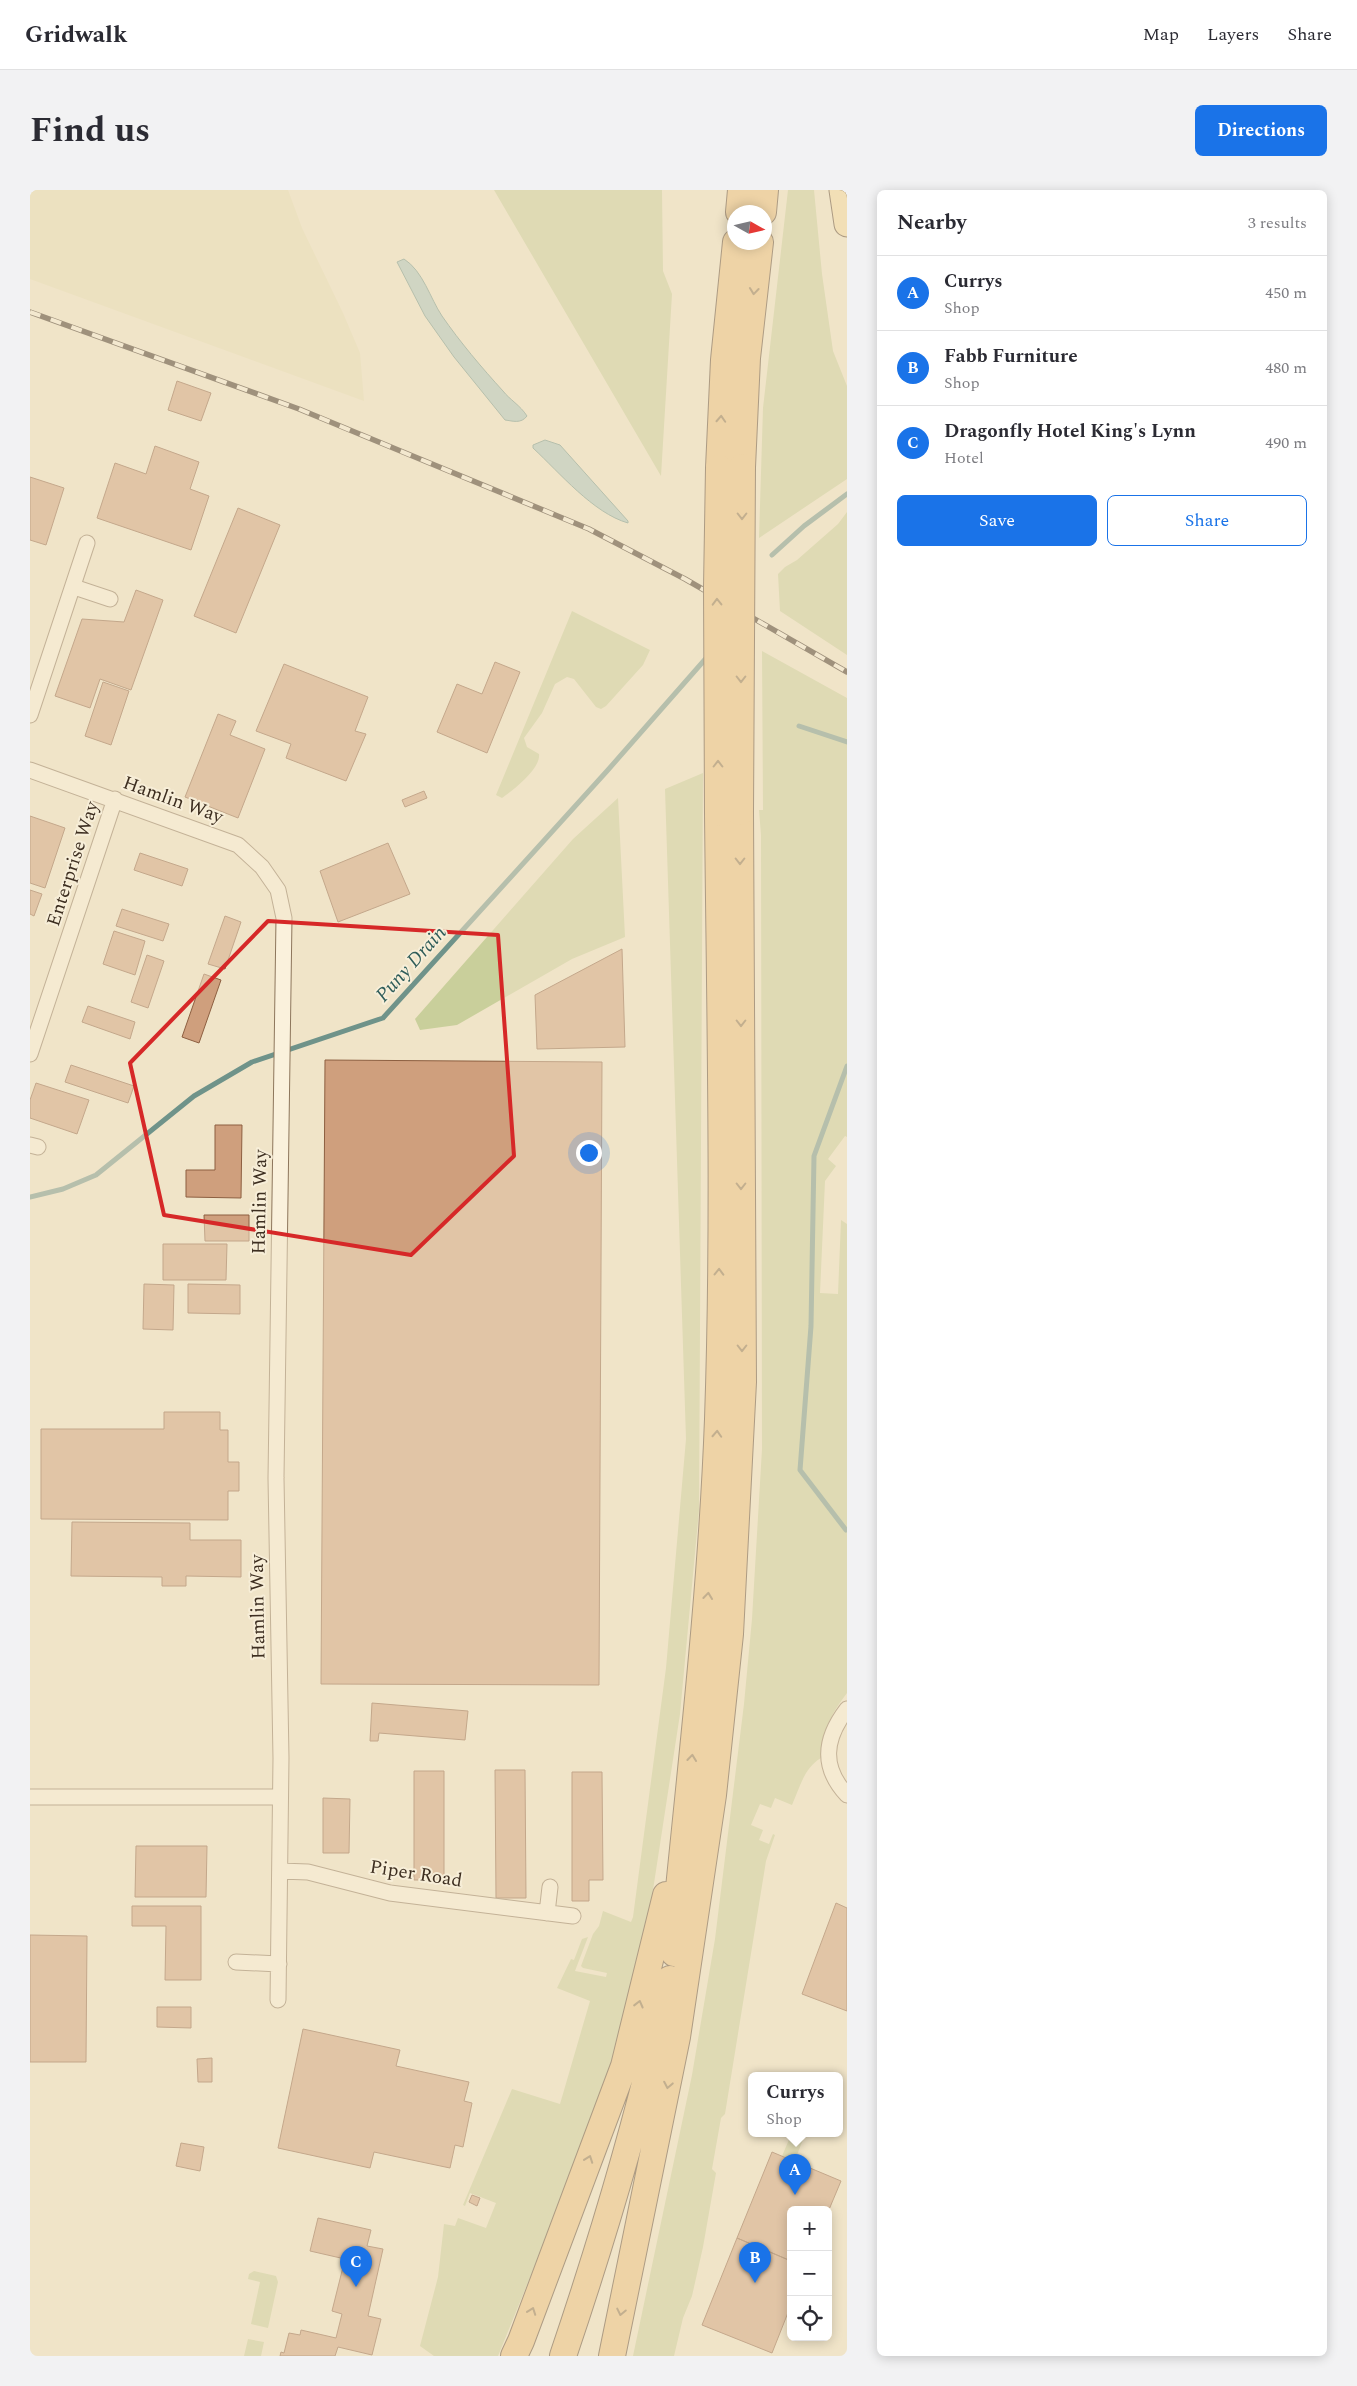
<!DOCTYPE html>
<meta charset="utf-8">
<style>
:root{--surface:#fff;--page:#f2f2f3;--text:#2b2b33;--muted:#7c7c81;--line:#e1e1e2;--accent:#1a73e8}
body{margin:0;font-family:Spectral,serif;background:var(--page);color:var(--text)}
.controls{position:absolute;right:15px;bottom:15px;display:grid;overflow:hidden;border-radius:8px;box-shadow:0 2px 12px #0003}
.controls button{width:45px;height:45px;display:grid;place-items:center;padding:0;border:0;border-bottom:1px solid var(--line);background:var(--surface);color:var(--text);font:25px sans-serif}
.compass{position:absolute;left:697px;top:15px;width:45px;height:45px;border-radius:50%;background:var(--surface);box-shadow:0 2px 12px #0003;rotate:98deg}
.you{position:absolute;left:558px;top:962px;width:18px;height:18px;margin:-12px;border:4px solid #fff;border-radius:50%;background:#1a73e8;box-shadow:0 0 0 8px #1a73e833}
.badge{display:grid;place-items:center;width:32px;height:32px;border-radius:50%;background:var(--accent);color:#fff;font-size:16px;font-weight:700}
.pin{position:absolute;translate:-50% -41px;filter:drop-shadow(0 1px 2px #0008)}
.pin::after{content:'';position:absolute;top:26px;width:18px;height:15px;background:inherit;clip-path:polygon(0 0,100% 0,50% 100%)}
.popup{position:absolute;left:718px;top:1882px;width:95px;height:65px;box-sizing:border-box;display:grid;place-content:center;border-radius:8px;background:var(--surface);filter:drop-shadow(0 1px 4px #0005);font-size:16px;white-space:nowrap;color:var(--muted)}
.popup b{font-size:19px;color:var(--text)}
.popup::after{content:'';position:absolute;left:50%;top:100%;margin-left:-10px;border:10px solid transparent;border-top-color:var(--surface)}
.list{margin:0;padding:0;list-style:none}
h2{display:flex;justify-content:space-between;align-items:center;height:65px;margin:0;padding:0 20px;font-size:21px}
h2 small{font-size:16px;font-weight:400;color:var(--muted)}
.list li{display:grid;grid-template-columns:32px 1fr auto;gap:15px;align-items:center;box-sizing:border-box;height:75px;padding:0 20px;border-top:1px solid var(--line)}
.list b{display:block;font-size:19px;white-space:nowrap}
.list p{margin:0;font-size:16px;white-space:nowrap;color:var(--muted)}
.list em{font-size:16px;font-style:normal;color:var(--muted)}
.actions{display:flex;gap:10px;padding:15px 20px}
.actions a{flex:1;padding:11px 0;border:1px solid var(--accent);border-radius:8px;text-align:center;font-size:18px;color:var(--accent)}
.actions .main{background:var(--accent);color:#fff}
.icon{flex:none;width:28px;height:28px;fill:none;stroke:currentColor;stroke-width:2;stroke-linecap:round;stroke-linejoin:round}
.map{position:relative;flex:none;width:817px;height:2166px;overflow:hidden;border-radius:8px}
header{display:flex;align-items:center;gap:30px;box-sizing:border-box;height:70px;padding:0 25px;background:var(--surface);border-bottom:1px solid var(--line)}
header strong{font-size:24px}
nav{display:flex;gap:28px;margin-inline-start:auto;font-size:18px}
.intro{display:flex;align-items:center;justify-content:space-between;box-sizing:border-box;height:120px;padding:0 30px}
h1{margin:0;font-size:35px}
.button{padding:12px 22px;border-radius:8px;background:var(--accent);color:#fff;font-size:18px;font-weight:700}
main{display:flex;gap:30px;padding:0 30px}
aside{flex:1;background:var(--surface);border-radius:8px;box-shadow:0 2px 12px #0003}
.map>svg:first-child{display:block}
.farmland{fill:#e6deb5}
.green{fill:#c9cf9b}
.water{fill:#a9c4bc;stroke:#6f938a}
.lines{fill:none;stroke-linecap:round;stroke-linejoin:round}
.stream{stroke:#6f938a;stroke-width:5}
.building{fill:#cf9f7d;stroke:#8d5f41}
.minor-casing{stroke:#8d765c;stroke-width:17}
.primary-casing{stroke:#5b4430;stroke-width:27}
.trunk-casing{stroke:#5b4430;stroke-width:28}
.minor{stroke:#faf1dc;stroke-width:15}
.primary{stroke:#f3d9a0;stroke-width:25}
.trunk{stroke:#eabe7c;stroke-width:26}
.rail-casing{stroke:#3d2e20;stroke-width:5.5}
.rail{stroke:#f7eed8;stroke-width:4;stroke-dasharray:11;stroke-linecap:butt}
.trunk-bridge-casing{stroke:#5b4430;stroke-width:28;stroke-linecap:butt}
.trunk-bridge{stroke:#eabe7c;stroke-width:26}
.oneway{stroke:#8b6f49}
.marked{fill:none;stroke:#d62828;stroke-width:4;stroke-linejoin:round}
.labels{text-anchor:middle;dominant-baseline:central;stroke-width:4;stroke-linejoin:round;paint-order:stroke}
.street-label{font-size:19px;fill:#3d2e20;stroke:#f7eed8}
.water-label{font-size:20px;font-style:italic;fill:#2f5d5a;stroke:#f7eed8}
</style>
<header>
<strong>Gridwalk</strong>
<nav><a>Map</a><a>Layers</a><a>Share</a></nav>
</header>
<div class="intro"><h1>Find us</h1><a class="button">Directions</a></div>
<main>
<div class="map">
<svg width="817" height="2166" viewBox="0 0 817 2166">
<rect width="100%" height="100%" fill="#f0e4c8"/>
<path class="farmland" d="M0,0H258L272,38L313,123L330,163L334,211L0,89Z"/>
<path class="green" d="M464,0H632L633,81L642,104L631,286Z
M758,0H784L792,84L803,161L817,196V289L729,348L733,218Z
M817,322V465L750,421L748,384L755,377L767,370L808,334Z
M542,421L620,460L613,475L576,516L571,519L566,517L544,489L537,487L525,494L512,523L494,548L497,557L509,564C511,579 483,600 472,608L466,605Z
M732,461L817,508V947L815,946L798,969L806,976L795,991L790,1103L808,1104L811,1030L817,1034V1503C801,1524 792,1541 791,1568C774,1578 770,1597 762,1615L745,1608L741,1618L730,1614L721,1635L733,1640L729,1650L739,1654L743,1644L745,1645L736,1671L695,1924L691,1928L682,1979L686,1983L673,2057L662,2106L653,2128L644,2166H603L662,1885L685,1749L714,1514L722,1429L732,1259L731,645L729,620H733Z
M673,583L669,1320L650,1524L621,1713L609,1769L567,1923L468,2166H404L390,2156L408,2087L414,2034L425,2036L428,2028L456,2038L466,2013L440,2003L435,2016L433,2015L482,1899L530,1914L560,1811L527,1798L541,1769L544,1770L552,1749L558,1747L545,1781L576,1787L577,1783L553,1778L551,1776L563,1744L569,1736L573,1721L601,1732L603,1727L636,1478L656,1249L635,599Z
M588,608L595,747L542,769L427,835L390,840L385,829L543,649Z
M758,1944L774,1947L765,1970L752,1966L761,1945Z
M224,2081L246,2086L248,2092L238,2138L221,2134L230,2092L218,2089L219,2084Z
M218,2149L234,2152L231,2166H214Z"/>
<path class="water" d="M374,69C393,81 400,108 412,126C430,152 452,178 473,201C480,210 490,215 497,226C491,234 483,231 475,230L424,167L395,126L367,72Z
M515,250L530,255L598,331V333C563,323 530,283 503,258V255Z"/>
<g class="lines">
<path class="stream" d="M742,365L774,336L817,304
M769,536L817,552
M0,1007L33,999L66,985L164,906L222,872L353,828L577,581L678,466
M816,1340L770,1280L781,1136L784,966L817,876"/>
</g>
<path class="building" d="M147,191L181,203L171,231L138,220Z
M125,256L169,272L160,299L179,306L161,360L67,328L85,273L116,284Z
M0,287L34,298L16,355L0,350Z
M208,318L250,335L206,443L164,426Z
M106,400L133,410L101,500L70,489L60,518L25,506L52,429L94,432Z
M465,472L490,482L457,563L407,542L427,494L452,504Z
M254,474L338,507L325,541L336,544L316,591L256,568L261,554L226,541Z
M73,492L99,501L81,555L55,546Z
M188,524L206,531L200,545L235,559L208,628L155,607Z
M394,601L397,608L375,617L372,610Z
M0,626L35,638L15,698L0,693Z
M358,653L380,704L308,732L290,681Z
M110,663L158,679L152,696L104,680Z
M0,700L12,704L4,726L0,724Z
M92,719L139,734L133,751L86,736Z
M195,726L211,732L195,779L178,774Z
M84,741L115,751L105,785L73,774Z
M592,759L595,857L507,859L505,805Z
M117,765L134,771L118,818L101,812Z
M174,784L191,790L169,853L152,847Z
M58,816L105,832L100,849L52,832Z
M295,870L572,872L569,1495L291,1494Z
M41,875L104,896L98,913L35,892Z
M6,893L59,910L47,944L0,928V910Z
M185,935H212L211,1008L156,1007V980H185Z
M174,1025H219V1051H175Z
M133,1054H197L196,1090H133Z
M114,1094L144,1095L143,1140L113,1139Z
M158,1094L210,1095V1124L158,1123Z
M134,1222H190V1240H198V1272H209V1301H198V1330L11,1329V1239H134Z
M42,1332L160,1333V1350H211V1387L156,1386V1396H132V1387L41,1386Z
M342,1513L438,1521L435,1550L349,1543L348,1551H340Z
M465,1580H495L496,1708H466Z
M384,1581H414V1690H384Z
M542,1582H572L573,1690H559V1711H542Z
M293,1608L320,1609L319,1663H293Z
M106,1656H177L176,1707H105Z
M806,1713L817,1718V1821L772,1804Z
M102,1716H171V1790H135L136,1736H102Z
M0,1745L57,1746L56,1872H0Z
M127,1817H161V1838L127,1837Z
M273,1839L370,1860L366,1876L439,1892L434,1911L442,1913L433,1957L425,1955L420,1978L344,1962L340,1978L248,1958Z
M182,1868V1892H168L167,1869Z
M151,1953L174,1957L170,1981L146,1976Z
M742,1962L811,1991L798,2022V2020H761V2071L707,2048Z
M442,2005L450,2008L447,2016L439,2012Z
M288,2028L341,2040L337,2056L353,2059L338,2126L351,2129L342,2165L308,2157L305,2166H250L251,2162L254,2163L259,2143L270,2145L271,2140L306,2148L312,2124L302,2121L315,2069L280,2061Z
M707,2048L761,2071V2115L742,2163L672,2135Z"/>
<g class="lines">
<g class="minor-casing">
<path id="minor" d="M44,397L80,409
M0,525L57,353
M0,580L208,655L232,677L248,700L254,728L246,1288L251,1568L248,1810
M0,864L85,609
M0,955L8,957
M817,1519C794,1549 791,1577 817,1605
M0,1607H250
M250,1681L278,1682L360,1703L543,1726
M517,1723L520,1697
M206,1772L249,1774"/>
</g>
<g class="primary-casing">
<path id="primary" d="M812,0L817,34"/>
</g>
<g class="trunk-casing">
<path id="trunk" d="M709,22L711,0
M733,22L735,0
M712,277L717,168L730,52
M689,278L694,170L706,52
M644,1763L648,1708C664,1549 682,1390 688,1229C695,1028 690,824 688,623
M484,2166L491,2151L594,1876L636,1705
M533,2166C575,2042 612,1917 640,1789
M582,2166L647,1847L683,1605L700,1444L713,1192L710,622"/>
</g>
<use href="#minor" class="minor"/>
<use href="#primary" class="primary"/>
<use href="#trunk" class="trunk"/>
<g class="rail-casing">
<path id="rail" d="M0,122L269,219L559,339L655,389L817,482"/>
</g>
<use href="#rail" class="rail"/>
<g class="trunk-bridge-casing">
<path id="trunk-bridge" d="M710,622L712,277
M688,623L687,397L689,278"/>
</g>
<use href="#trunk-bridge" class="trunk-bridge"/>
</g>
<defs><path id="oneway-chevron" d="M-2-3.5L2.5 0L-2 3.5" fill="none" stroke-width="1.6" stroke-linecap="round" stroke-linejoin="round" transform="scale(1.25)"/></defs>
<g class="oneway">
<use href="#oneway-chevron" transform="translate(724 101) rotate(96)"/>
<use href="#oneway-chevron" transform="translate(691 229) rotate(-87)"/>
<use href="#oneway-chevron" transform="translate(712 326) rotate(90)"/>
<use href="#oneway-chevron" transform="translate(687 412) rotate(-91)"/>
<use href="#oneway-chevron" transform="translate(711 489) rotate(90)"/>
<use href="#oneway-chevron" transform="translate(688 574) rotate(-90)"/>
<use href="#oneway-chevron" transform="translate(710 671) rotate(90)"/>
<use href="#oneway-chevron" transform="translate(711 833) rotate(90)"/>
<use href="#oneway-chevron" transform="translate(711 996) rotate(90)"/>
<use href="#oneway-chevron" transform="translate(689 1082) rotate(-89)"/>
<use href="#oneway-chevron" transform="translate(712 1158) rotate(90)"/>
<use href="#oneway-chevron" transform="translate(687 1244) rotate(-87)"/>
<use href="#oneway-chevron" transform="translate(678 1406) rotate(-84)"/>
<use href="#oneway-chevron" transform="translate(662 1568) rotate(-84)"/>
<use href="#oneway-chevron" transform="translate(609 1814) rotate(-76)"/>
<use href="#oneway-chevron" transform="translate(638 1895) rotate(101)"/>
<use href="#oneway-chevron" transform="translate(559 1969) rotate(-70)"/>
<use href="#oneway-chevron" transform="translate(502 2121) rotate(-70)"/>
<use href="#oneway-chevron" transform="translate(591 2122) rotate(102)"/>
</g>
<path d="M0 0H817V2166H0ZM238,731L468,745L484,966L381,1065L134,1025L100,873Z" fill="#f0e4c8" fill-opacity=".55" fill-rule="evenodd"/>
<path class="marked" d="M238,731L468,745L484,966L381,1065L134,1025L100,873Z"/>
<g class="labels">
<g class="street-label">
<text transform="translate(143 610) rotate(20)">Hamlin Way</text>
<text transform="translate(43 674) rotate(-72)">Enterprise Way</text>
<text transform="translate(230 1012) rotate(-89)">Hamlin Way</text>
<text transform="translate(228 1417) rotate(-91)">Hamlin Way</text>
<text transform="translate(386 1684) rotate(9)">Piper Road</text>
</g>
<g class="water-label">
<text transform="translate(381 774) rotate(-48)">Puny Drain</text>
</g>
</g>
</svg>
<div class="controls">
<button>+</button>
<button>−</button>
<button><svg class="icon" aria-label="locate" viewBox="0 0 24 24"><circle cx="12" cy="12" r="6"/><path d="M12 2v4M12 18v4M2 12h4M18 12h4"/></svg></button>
</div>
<svg class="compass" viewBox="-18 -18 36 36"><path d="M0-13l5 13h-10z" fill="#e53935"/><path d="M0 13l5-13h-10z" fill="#7c7c81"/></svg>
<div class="you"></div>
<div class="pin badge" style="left:765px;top:2005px">A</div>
<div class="popup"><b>Currys</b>Shop</div>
<div class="pin badge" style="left:725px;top:2093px">B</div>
<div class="pin badge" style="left:326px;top:2097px">C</div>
</div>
<aside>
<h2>Nearby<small>3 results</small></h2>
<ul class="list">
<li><span class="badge">A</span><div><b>Currys</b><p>Shop</p></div><em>450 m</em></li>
<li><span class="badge">B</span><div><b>Fabb Furniture</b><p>Shop</p></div><em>480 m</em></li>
<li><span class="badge">C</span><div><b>Dragonfly Hotel King's Lynn</b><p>Hotel</p></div><em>490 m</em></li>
</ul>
<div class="actions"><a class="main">Save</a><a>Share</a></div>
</aside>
</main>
